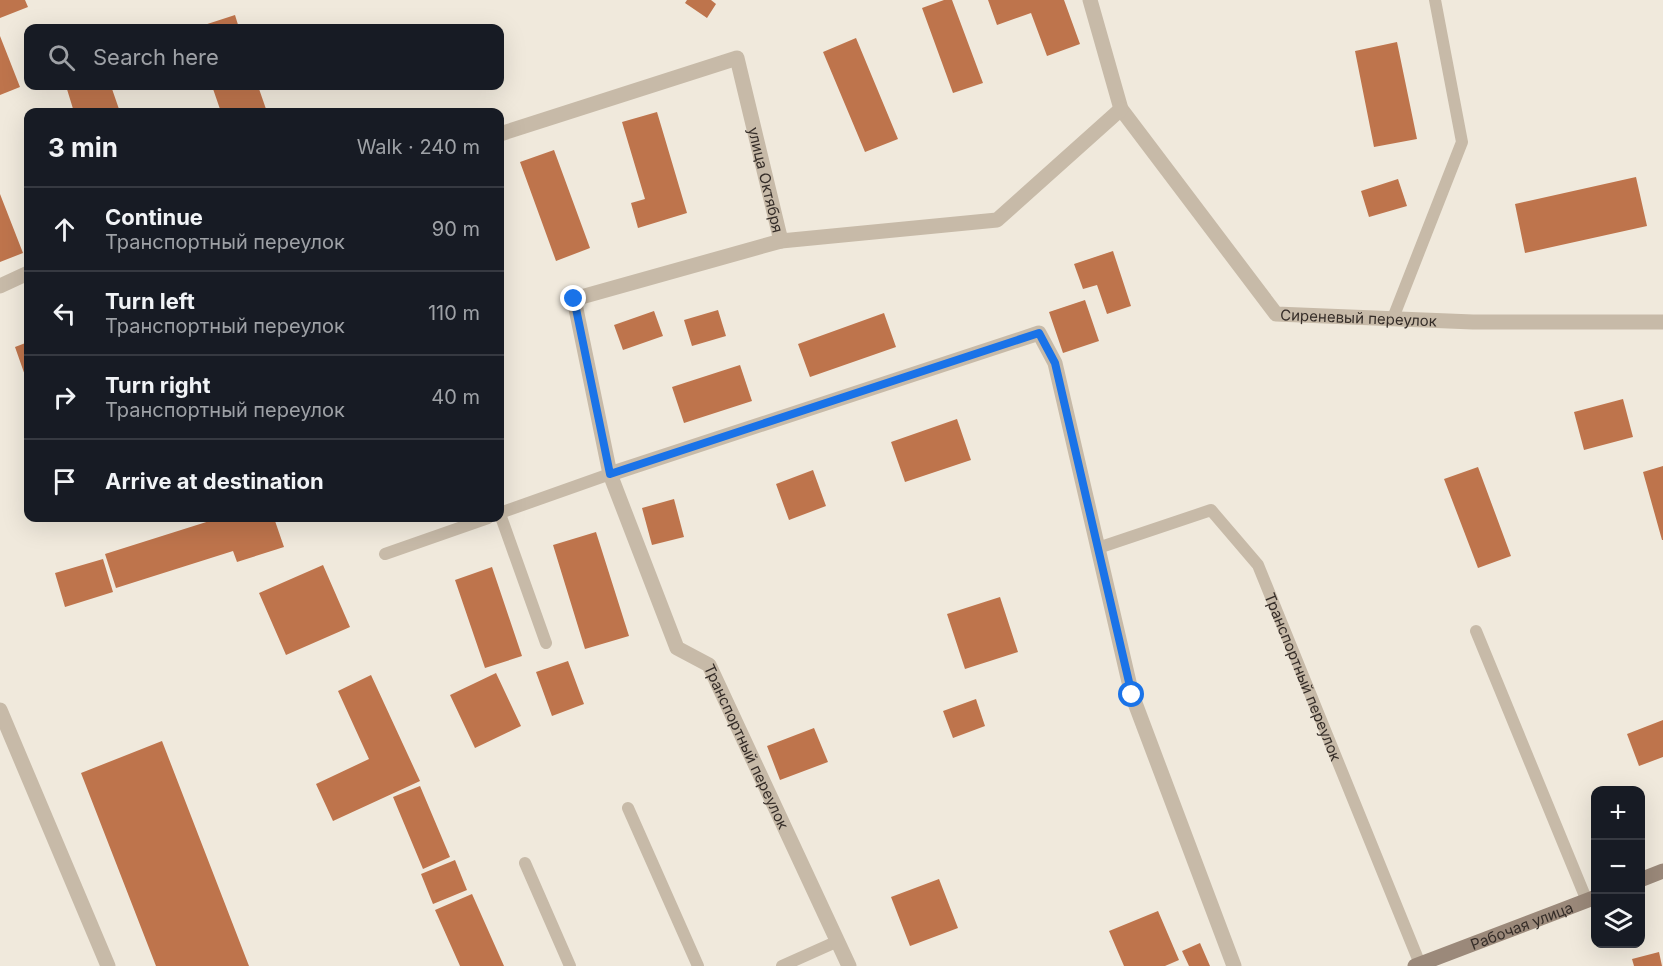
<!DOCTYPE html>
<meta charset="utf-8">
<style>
:root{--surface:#171b24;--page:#20242c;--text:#f1f3f6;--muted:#9ea1a6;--line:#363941}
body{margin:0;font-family:Inter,sans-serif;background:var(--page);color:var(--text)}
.controls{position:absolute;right:18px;bottom:18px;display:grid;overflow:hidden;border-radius:12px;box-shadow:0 6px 24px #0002}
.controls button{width:54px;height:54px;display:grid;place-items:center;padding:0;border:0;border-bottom:2px solid var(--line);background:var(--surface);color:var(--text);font:30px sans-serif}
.stop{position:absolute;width:18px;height:18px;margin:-14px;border:4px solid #1a73e8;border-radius:50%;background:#fff}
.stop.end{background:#1a73e8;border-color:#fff;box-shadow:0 2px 6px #0008}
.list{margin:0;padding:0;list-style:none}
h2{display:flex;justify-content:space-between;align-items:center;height:78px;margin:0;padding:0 24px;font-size:26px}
h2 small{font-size:20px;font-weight:400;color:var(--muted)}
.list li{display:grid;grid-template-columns:39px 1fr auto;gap:18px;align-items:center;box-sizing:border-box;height:84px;padding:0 24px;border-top:2px solid var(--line)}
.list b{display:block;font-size:22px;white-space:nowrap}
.list p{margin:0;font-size:20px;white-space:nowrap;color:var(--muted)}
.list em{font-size:20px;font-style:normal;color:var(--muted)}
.icon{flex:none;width:33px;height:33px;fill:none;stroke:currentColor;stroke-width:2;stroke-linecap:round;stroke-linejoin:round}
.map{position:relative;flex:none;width:1663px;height:966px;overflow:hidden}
.search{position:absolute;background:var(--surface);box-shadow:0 6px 24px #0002;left:24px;top:24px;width:480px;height:66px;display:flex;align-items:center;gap:15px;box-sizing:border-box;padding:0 21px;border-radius:12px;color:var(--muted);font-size:22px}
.panel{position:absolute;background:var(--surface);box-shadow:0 6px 24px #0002;left:24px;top:108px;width:480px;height:414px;border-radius:12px}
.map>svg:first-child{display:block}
.building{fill:#be744c}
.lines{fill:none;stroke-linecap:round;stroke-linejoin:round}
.lane{stroke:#c7baa8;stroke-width:12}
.street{stroke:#c7baa8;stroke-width:15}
.secondary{stroke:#9b897a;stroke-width:15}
.route{stroke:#1a73e8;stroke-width:8}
.labels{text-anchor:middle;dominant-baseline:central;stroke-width:4.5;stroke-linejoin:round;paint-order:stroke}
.street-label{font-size:15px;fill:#352d28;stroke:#f8f2e8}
</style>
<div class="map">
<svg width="1663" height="966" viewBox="0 0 1663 966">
<rect width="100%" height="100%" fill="#f0e9dc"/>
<path class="building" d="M0,0H25L28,7L0,18Z
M687,0H711L716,4L707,18L685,3Z
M944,0H952L983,83L953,93L922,8Z
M988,0H1064L1080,44L1047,56L1031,13L997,25Z
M235,15L239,28H195Z
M0,36L20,87L0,95Z
M856,38L898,139L865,152L823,52Z
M1397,42L1417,139L1374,147L1355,51Z
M66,86H111L120,112H74Z
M212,86H258L266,109L254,112H221Z
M657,112L687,213L638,228L631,203L645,199L622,122Z
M554,150L590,248L556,261L520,162Z
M1636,177L1647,226L1525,253L1515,204Z
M1398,179L1407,206L1369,217L1361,191Z
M0,194L23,253L0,262Z
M1113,251L1131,306L1107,314L1097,285L1083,289L1074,264Z
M1085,300L1099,341L1063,353L1049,312Z
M718,310L726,336L692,346L684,320Z
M654,311L663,336L623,350L614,325Z
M884,313L896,347L810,377L798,344Z
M28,342V384L15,347Z
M740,365L752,401L684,423L672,387Z
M1623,399L1633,437L1584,450L1574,412Z
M957,419L971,460L905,482L891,442Z
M1663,466V540H1662L1643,472Z
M1478,467L1511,556L1478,568L1444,479Z
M813,470L826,506L789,520L776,484Z
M674,499L684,537L652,545L642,508Z
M219,518H274L284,547L237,562L233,551L116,588L105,554Z
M596,532L629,636L585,649L553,545Z
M103,559L113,592L65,607L55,573Z
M323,565L350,627L286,655L259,593Z
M492,567L522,656L485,668L455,580Z
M1000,597L1018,652L965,669L947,614Z
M568,661L584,704L552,716L536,672Z
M496,673L521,726L475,748L450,695Z
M371,675L420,781L333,821L316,784L369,759L338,691Z
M976,699L985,726L953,738L943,711Z
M1663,720V757L1639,766L1627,734Z
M814,728L828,762L780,780L767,746Z
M162,741L249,966H156L81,773Z
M420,786L450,857L423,869L393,797Z
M455,860L467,890L433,904L421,874Z
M939,879L958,928L910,946L891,897Z
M472,894L504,966H460L435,910Z
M1158,911L1179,960L1165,966H1124L1109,931Z
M1200,943L1210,966H1189L1182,951Z
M1659,952L1662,966H1634L1632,959Z"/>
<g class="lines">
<g class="lane">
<path d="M1393,318L1462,142L1435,0"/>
<path d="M500,513L610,474"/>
<path d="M500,514L546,643"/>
<path id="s1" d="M1098,548L1211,510L1258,565L1420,964"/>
<path d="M385,554L488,518"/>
<path d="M1476,631L1587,901"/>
<path d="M628,808L698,966"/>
<path d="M525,863L570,966"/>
<path d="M782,966L838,941"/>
</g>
<g class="street">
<path id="s2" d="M1090,0L1121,109L1276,314L1473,322H1663"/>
<path id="s3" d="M500,134L737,58L781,241L997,220L1121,109"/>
<path id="s4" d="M781,241L574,299L610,474L677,648L709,665L849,966"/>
<path d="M0,286L28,273"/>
<path d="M610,474L1039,333L1055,363L1132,695L1234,966"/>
<path d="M0,710L108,966"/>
</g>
<g class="secondary">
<path d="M1640,880L1663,871"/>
<path id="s5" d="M1415,966L1596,897"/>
</g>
</g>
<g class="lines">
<path class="route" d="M574,299L610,474L1039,333L1055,363L1132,695"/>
</g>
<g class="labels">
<g class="street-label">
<text stroke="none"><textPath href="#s3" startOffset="374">улица Октября</textPath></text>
<text stroke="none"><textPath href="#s2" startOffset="453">Сиреневый переулок</textPath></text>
<text stroke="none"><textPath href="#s1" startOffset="312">Транспортный переулок</textPath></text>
<text stroke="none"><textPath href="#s4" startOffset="706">Транспортный переулок</textPath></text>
<text stroke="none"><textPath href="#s5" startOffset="114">Рабочая улица</textPath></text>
</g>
</g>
</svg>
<div class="controls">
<button>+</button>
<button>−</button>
<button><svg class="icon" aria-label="layers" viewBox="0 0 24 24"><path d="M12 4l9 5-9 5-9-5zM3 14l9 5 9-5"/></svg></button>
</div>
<div class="stop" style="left:1132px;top:695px"></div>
<div class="stop end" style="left:574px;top:299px"></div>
<div class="search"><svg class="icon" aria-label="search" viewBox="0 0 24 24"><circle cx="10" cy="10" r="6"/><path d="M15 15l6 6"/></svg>Search here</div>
<section class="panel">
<h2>3 min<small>Walk · 240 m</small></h2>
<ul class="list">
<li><svg class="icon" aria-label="ahead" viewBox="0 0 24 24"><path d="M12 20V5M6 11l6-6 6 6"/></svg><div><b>Continue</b><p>Транспортный переулок</p></div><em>90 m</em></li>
<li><svg class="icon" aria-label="left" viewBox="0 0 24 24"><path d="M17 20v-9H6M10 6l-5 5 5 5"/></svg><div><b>Turn left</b><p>Транспортный переулок</p></div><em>110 m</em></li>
<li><svg class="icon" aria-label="right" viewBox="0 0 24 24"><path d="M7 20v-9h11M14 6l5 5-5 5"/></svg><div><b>Turn right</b><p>Транспортный переулок</p></div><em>40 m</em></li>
<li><svg class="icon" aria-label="arrive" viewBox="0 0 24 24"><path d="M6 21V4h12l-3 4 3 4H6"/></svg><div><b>Arrive at destination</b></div></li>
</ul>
</section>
</div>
